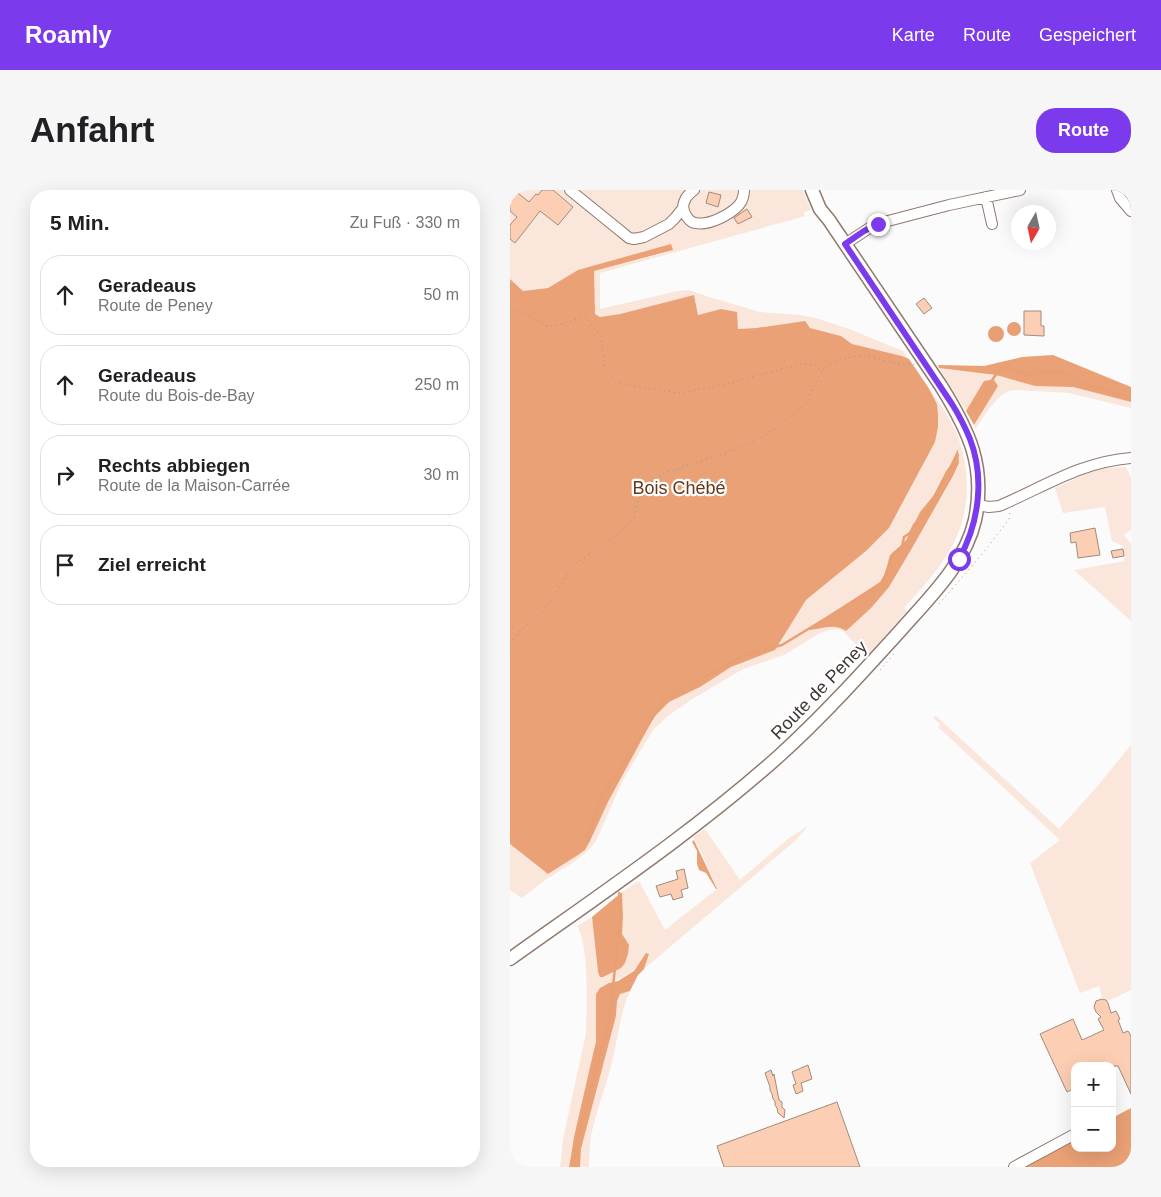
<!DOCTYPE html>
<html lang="de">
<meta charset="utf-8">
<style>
:root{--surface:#fff;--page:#f6f6f6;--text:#202124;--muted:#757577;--line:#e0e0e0;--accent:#7c3aed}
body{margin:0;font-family:Arial,sans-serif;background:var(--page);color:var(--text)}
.controls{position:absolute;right:15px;bottom:15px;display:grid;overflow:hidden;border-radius:10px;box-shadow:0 5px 20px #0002}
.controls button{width:45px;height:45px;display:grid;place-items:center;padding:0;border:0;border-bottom:1px solid var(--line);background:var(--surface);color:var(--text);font:25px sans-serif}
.compass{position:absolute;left:501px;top:15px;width:45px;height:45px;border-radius:50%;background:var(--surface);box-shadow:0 5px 20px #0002;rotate:189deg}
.stop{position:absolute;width:15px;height:15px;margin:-11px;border:4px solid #7c3aed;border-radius:50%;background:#fff}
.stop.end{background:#7c3aed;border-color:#fff;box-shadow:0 1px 5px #0008}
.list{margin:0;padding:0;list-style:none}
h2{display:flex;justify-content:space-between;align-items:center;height:65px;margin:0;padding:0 20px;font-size:21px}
h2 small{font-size:16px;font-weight:400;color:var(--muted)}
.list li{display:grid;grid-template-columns:32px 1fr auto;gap:15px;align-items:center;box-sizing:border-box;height:80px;margin:0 10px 10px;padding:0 10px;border:1px solid var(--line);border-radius:20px}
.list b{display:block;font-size:19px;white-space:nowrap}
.list p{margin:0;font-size:16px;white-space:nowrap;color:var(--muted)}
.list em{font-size:16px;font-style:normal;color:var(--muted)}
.icon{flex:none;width:28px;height:28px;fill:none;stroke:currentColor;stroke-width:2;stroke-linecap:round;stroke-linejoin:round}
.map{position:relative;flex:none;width:621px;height:977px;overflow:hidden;border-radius:20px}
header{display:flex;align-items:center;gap:30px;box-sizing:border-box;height:70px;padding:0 25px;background:var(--accent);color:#fff}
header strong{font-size:24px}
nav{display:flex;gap:28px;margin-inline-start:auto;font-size:18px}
.intro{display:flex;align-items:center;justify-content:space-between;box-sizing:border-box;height:120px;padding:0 30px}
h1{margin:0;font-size:35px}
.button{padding:12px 22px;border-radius:20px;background:var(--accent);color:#fff;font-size:18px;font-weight:700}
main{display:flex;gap:30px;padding:0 30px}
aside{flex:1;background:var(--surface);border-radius:20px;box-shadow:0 5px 20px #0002}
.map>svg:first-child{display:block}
.green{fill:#fae6db;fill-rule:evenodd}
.forest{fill:#eaa175}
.water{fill:#e99f74}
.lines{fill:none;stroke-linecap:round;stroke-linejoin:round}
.stream{stroke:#e99f74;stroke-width:2.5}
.building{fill:#fcceb4;stroke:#a08b7e}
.minor-casing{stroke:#907a6e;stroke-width:12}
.major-casing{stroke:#907a6e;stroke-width:15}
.path{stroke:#9c9794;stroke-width:1;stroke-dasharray:1 4;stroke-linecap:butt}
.minor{stroke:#fff;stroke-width:10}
.major{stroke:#fff;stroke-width:12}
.route{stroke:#7c3aed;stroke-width:6}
.labels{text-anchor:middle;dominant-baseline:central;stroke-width:4.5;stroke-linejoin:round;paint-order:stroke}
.park-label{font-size:18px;fill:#673718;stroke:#fff}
.street-label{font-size:18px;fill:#3f3631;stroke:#fff}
</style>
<header>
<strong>Roamly</strong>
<nav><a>Karte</a><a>Route</a><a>Gespeichert</a></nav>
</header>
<div class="intro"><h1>Anfahrt</h1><a class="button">Route</a></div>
<main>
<aside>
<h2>5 Min.<small>Zu Fuß · 330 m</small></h2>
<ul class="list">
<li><svg class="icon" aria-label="ahead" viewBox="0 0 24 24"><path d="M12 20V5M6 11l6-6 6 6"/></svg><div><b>Geradeaus</b><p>Route de Peney</p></div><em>50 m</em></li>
<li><svg class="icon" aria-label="ahead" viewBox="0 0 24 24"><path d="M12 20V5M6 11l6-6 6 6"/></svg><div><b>Geradeaus</b><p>Route du Bois-de-Bay</p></div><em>250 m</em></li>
<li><svg class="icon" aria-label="right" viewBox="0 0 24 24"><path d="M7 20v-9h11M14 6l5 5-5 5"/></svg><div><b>Rechts abbiegen</b><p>Route de la Maison-Carrée</p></div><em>30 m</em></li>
<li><svg class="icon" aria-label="arrive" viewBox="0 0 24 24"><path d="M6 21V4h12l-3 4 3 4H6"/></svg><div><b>Ziel erreicht</b></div></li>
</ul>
</aside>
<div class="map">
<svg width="621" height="977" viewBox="0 0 621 977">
<rect width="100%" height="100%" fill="#fbfbfb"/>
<path class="green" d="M0,0H293L301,20L294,22V24L295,26L90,83V119L168,101L179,100L199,107L250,122L291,125L309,129L339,139L393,161L399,169L392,166L342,154L331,146L300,138L289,132L246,138L228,139L211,119L188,125L184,105L110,124L90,127L85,124L83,81L163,61L68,80L38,98L13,101L0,89Z
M429,178L486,185L525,196L563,197L621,212V218L559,203L507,200C503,200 498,201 495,203C485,208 472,230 465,239L464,235L488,196L474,191L456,221Z
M418,197C428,211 439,226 446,242C462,281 461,325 439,361C427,382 410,400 394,418L397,421L357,466L333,441L328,439L319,440L310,443L274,465L233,479L181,510L159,525L143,540L113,590L86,651C73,669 52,679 35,690C27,696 20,702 12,708L0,700V654L38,684L75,660L80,651L98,612L144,527L159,512L190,497L221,477L265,460L296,410L356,361L379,338L425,252L428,224L427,214ZM448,260L449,273L443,287L405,353L379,397L336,441C323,433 312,438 297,440L370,392L374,385L382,363L390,356L396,350L410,322L428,300Z
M616,277L621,288V340L614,345L621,354V431L564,380L615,371L613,356L602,351L595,317L553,323L545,298L584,280L595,278Z
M426,526L549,639L585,599L621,555V800L598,811L596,809L592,808L589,796L570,803L520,673L550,650L428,537L430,534L423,528Z
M298,636L286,650L134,779L139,765C127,777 116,788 99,793L87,838L84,861L60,966L59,977H50L53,949L75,848L76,838C77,814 79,755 67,736L82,727L88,782L115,749L112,744L113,728L112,702L129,691L155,740L207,699L190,659L183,647L195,639L230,690L279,648Z
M120,801C110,822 108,849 102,872C96,897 86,921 81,946C80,956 79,967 79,977H70L71,959L106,826L107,811L110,804Z"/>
<path class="forest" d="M161,54L163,60L84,81L85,124L90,127L110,124L184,105L188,125L211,119L227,122L228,139L246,138L295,131L300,138L331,146L342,154L392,166L399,169L418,197L427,214L428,224V237L425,252L379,338L356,361L296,410L265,460L221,477L190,497L159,512L144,527L98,612L80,651L75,660L68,665L38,684L0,654V89L13,101L38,98L68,80Z
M543,165L621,197V212L563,197L525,196L486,185L429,178L428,175L474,176L512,167Z
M480,190H484L488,196L464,235L456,221L474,191Z
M448,259L449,273L443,286L405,353L379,397L361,418L336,441C323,432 311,440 296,440L370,392L374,385L382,363L390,356L396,350L410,322L428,300Z
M184,650L207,699H206L196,683L189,680L187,674V661L182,652Z
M112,702L113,728L112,744L119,755L118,764L115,773L111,778L93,787H90L88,782L82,727Z
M136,763L139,764L134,779L128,785L120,801L110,804L107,811L106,826L71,959L70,977H59L64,947L86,851V804L90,798L99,793L108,791L124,781Z
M621,918V977H504L565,944V958H602V928Z"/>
<path class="water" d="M497 139a7 7 0 1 1 14 0a7 7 0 1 1-14 0Z
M478 144a8 8 0 1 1 16 0a8 8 0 1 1-16 0Z"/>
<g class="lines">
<path class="stream" d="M462,217L491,178L520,184L548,181L575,194L621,208
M76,653L91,608L154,510L236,464L272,455L369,396L372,393L376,385L381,366L392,357L394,347L400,343L404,335L416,323L437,282L443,274L448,265
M64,977L67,952L71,934L99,833L111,723L109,703"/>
</g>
<path class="building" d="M0,0H2L9,4L19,12L26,4L28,5L32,0H43L63,17L48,35L30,21L5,53L0,49V35L7,27L0,21Z
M199,2L211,5L208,17L196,13Z
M237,19L242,27L228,34L224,28Z
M414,108L422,118L414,124L406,114Z
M514,121H531V136H534V146L514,145Z
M585,338L590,365L568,368L566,352L561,353L560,343Z
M613,359L614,366L603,368L601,361Z
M174,679L178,698L171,700L173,707L163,710L161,704L150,707L146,696L168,689L166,681Z
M592,809L596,810L598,813L601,823L606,821L610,829L608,830L613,843L618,841L621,846V904L608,876H565V898L557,902L530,844L563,829L572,850L594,840L588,829L591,827L586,822L584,817L586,811Z
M298,875L302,889L291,893L293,901L286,904L283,895L286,894L282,882Z
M261,880L263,886L264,884L269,910L272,912V917L275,920L274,928L268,923L267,918L265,915V911L263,909L262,904L260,900V897L255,883Z
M327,912L350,977H214L207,956Z"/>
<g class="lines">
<g class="minor-casing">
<path id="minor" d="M60,0L108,39L119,48L124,49L134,47L159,34L165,28L173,18
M184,0C175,6 169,17 177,27C179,30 182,33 186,33C199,36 221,24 229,15C233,10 234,6 234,0
M607,0L610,8L621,21
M476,7L482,34
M335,54L361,37L378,31L439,15L510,0
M467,315L479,317L489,316C534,297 570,272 621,268
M504,977L565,944"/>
</g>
<g class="major-casing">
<path id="major" d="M0,769C91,704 185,641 269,566C312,527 351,484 390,441C419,408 455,374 465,330C476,276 459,241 431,196L319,30L310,19L302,0"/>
</g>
<path class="path" d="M0,119C14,122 25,128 36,136H45L69,128L75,127L78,129L83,137L91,146L95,181L104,190L107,192L120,195L156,201L171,203L205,196L226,192L244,186L293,174L305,175L312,181L306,191L297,212L265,239L246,250L225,260L154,283L139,293L128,310L124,328L114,339L91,357L62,376L45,405L31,423L9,442L0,454
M313,180C318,173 325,171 333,169C338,168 344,166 349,166C368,165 385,178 404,174
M429,414L478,357L499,329L500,322
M370,480L384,464"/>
<use href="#minor" class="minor"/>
<use href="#major" class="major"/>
</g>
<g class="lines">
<path class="route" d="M368,34L354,41L335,54L442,214C449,225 455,237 460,249C475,288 469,333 449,369"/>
</g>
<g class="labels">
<g class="park-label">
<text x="169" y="298">Bois Chébé</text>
</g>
<g class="street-label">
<text transform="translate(309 500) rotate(-46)">Route de Peney</text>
</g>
</g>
</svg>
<div class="controls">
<button>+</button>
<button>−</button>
</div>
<svg class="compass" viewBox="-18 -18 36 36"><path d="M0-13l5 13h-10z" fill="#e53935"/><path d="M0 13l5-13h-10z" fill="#757577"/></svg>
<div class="stop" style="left:449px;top:369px"></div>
<div class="stop end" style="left:368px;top:34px"></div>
</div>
</main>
